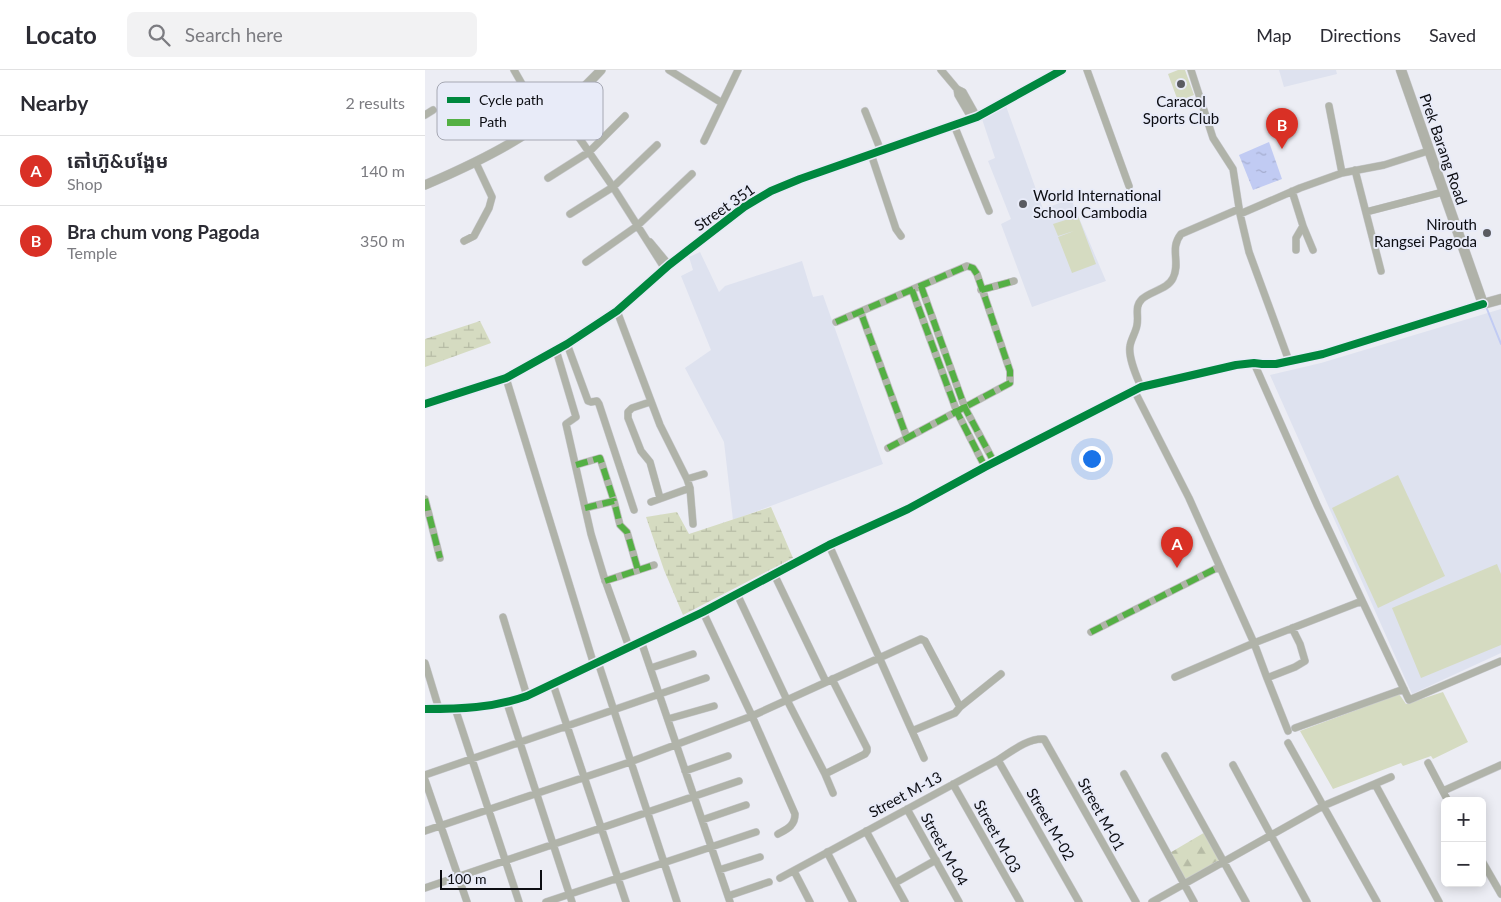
<!DOCTYPE html>
<meta charset="utf-8">
<style>
:root{--surface:#fff;--page:#f2f2f3;--text:#2b2b33;--muted:#7c7c81;--line:#e1e1e2;--accent:#d93025}
body{margin:0;font-family:Lato,"Noto Sans Khmer",sans-serif;background:var(--page);color:var(--text)}
.controls{position:absolute;right:15px;bottom:15px;display:grid;overflow:hidden;border-radius:8px;box-shadow:0 2px 12px #0003}
.controls button{width:45px;height:45px;display:grid;place-items:center;padding:0;border:0;border-bottom:1px solid var(--line);background:var(--surface);color:var(--text);font:25px sans-serif}
.scale{position:absolute;left:15px;bottom:12px;width:102px;box-sizing:border-box;padding-left:5px;border:2px solid #0c0d12;border-top:0;font-size:14px;line-height:18px;white-space:nowrap;color:#0c0d12;-webkit-text-stroke:4px #e8ebf8;paint-order:stroke}
.you{position:absolute;left:666px;top:388px;width:18px;height:18px;margin:-12px;border:4px solid #fff;border-radius:50%;background:#1a73e8;box-shadow:0 0 0 8px #1a73e833}
.badge{display:grid;place-items:center;width:32px;height:32px;border-radius:50%;background:var(--accent);color:#fff;font-size:16px;font-weight:700}
.pin{position:absolute;translate:-50% -41px;filter:drop-shadow(0 1px 2px #0008)}
.pin::after{content:'';position:absolute;top:26px;width:18px;height:15px;background:inherit;clip-path:polygon(0 0,100% 0,50% 100%)}
.list{margin:0;padding:0;list-style:none}
h2{display:flex;justify-content:space-between;align-items:center;height:65px;margin:0;padding:0 20px;font-size:21px}
h2 small{font-size:16px;font-weight:400;color:var(--muted)}
.list li{display:grid;grid-template-columns:32px 1fr auto;gap:15px;align-items:center;box-sizing:border-box;height:70px;padding:0 20px;border-top:1px solid var(--line)}
.list b{display:block;font-size:19px;white-space:nowrap}
.list p{margin:0;font-size:16px;white-space:nowrap;color:var(--muted)}
.list em{font-size:16px;font-style:normal;color:var(--muted)}
.icon{flex:none;width:28px;height:28px;fill:none;stroke:currentColor;stroke-width:2;stroke-linecap:round;stroke-linejoin:round}
.map{position:relative;flex:none;width:1076px;height:832px;overflow:hidden}
header{display:flex;align-items:center;gap:30px;box-sizing:border-box;height:70px;padding:0 25px;background:var(--surface);border-bottom:1px solid var(--line)}
header strong{font-size:24px}
nav{display:flex;gap:28px;margin-inline-start:auto;font-size:18px}
.search{width:350px;height:45px;background:var(--page);display:flex;align-items:center;gap:12px;box-sizing:border-box;padding:0 18px;border-radius:8px;color:var(--muted);font-size:19px}
main{display:flex}
aside{flex:1;background:var(--surface)}
.map>svg:first-child{display:block}
.built{fill:#dee2ef}
.green{fill:#d5dbc1}
.forest{fill:url(#forest-firs)}
.wetland{fill:url(#wetland-marsh)}
.water{fill:url(#water-ripples)}
.lines{fill:none;stroke-linecap:round;stroke-linejoin:round}
.stream{stroke:#c1cbf3;stroke-width:2}
.minor-casing{stroke:#c9cacf;stroke-width:8}
.tertiary-casing{stroke:#c9cacf;stroke-width:10}
.secondary-casing{stroke:#c9cacf;stroke-width:11}
.minor{stroke:#b0b3a9;stroke-width:7}
.tertiary{stroke:#b0b3a9;stroke-width:9}
.secondary{stroke:#b0b2a9;stroke-width:10}
.quiet{stroke:#54b044;stroke-width:6;stroke-dasharray:12 6;stroke-linecap:butt}
.cycleway-casing{stroke:#e8ebf8;stroke-width:11}
.cycleway{stroke:#00873e;stroke-width:8}
.poi-dot{fill:#5a5b61;stroke:#e8ebf8;stroke-width:2}
.labels{text-anchor:middle;dominant-baseline:central;stroke-width:4;stroke-linejoin:round;paint-order:stroke}
.poi-label{font-size:15px;fill:#0c0d12;stroke:#e8ebf8}
.street-label{font-size:15px;fill:#0c0d12;stroke:#e8ebf8}
.key{fill:#e8ebf8;stroke:#a6a8b3;stroke-width:1}
.key-label{font-size:14px;fill:#0c0d12}
</style>
<header>
<strong>Locato</strong>
<div class="search"><svg class="icon" aria-label="search" viewBox="0 0 24 24"><circle cx="10" cy="10" r="6"/><path d="M15 15l6 6"/></svg>Search here</div>
<nav><a>Map</a><a>Directions</a><a>Saved</a></nav>
</header>
<main>
<aside>
<h2>Nearby<small>2 results</small></h2>
<ul class="list">
<li><span class="badge">A</span><div><b>តៅហ៊ូ&amp;បង្អែម</b><p>Shop</p></div><em>140 m</em></li>
<li><span class="badge">B</span><div><b>Bra chum vong Pagoda</b><p>Temple</p></div><em>350 m</em></li>
</ul>
</aside>
<div class="map">
<svg width="1076" height="832" viewBox="0 0 1076 832">
<defs>
<pattern id="forest-firs" width="22" height="20" patternUnits="userSpaceOnUse" patternTransform="scale(1.25)"><rect width="22" height="20" fill="#d5dbc1"/><path d="M5 1l3.5 6h-7zM16 11l3.5 6h-7z" fill="#b6bba5"/></pattern>
<pattern id="wetland-marsh" width="20" height="14" patternUnits="userSpaceOnUse" patternTransform="scale(1.25)"><rect width="20" height="14" fill="#d5dbc1"/><path d="M1 5h8M5 5V1M11 12h8M15 12V8" fill="none" stroke="#b6bba5"/></pattern>
<pattern id="water-ripples" width="26" height="14" patternUnits="userSpaceOnUse" patternTransform="scale(1.25)"><rect width="26" height="14" fill="#c1cbf3"/><path d="M2 4q2-2 4 0t4 0M15 11q2-2 4 0t4 0" fill="none" stroke="#a5adcf"/></pattern>
</defs>
<rect width="100%" height="100%" fill="#ecedf4"/>
<path class="built" d="M854,0H911L912,4L859,17Z
M581,36L618,139L646,129L681,211L607,237L576,154L586,149L563,91L570,88L557,49Z
M275,182L294,222L300,216L377,191L388,227L398,225L458,394L308,450L299,372L260,298L286,280L256,206L268,200L264,187Z
M1076,239V583L987,624L845,305L896,293Z"/>
<path class="green" d="M753,0H760L769,25L753,31L743,4Z
M653,146L671,194L647,203L633,167L649,161L633,166L628,154Z
M973,405L1020,506L953,538L907,438Z
M1072,494L1076,504V575L996,608L967,538Z
M1018,622L1043,672L1008,689L1006,686L978,696L976,693L908,719L875,661L974,624L981,634Z"/>
<path class="forest" d="M782,761L798,792L759,814L743,784Z"/>
<path class="wetland" d="M55,251L66,273L0,297V269Z
M346,437L368,488L258,545L239,500L221,447L252,442L264,464Z"/>
<path class="water" d="M844,72L857,109L828,120L814,85Z"/>
<g class="lines">
<path class="stream" d="M1062,239L1076,274"/>
<g class="minor-casing">
<path id="minor" d="M89,0L101,21L122,49
M244,0L297,33
M516,0L532,19L538,22L552,47
M662,0L704,116
M766,0L788,68L808,99L815,144L824,182L864,291
M532,19L533,25L547,49
M904,36L917,103
M135,40L188,117L240,199
M440,41L456,81
M0,45L8,40
M529,55L564,141
M279,71L313,0
M446,84L471,159L476,166
M930,100L956,201
M123,108L164,82L200,46
M867,121L878,156L871,168V180
M941,142L1018,122
M145,144L188,117L232,75
M815,144L875,118L917,103L959,95L1003,81
M878,156L888,180
M39,171L49,166L64,138L67,127L51,93
M225,172L244,195
M161,192L212,156L267,104
M496,216L540,338L569,392
M487,220L532,342L560,397
M556,220L589,211
M192,241L235,355L262,409L265,418L268,454
M411,252L542,196L548,198L552,204L585,301V313L482,368L436,243
M142,274L163,331L166,332L172,331L174,334L209,440
M131,280L151,347L141,354L166,464L179,507L204,577
M829,293L892,435L984,630L1076,591
M81,308L169,595
M716,317C712,307 703,288 705,276C706,269 711,262 712,255C714,245 709,237 717,229C726,221 743,219 748,208C756,192 744,179 756,164L814,139
M709,320L764,428L829,573L842,608L870,597L880,591L875,574L867,558
M225,332L207,338L203,342V348L216,381L225,392L235,428
M463,378L482,368
M151,395L175,388L189,431
M262,409L279,404
M0,429L15,488
M226,432L265,418
M160,438L189,431L195,455L202,462L213,500
M404,475L487,661L530,643L535,637
M349,504L401,612
M180,511L229,495
M312,524L362,630L400,704L408,723
M278,542L327,646L370,744C370,756 362,759 353,764
M78,547L102,626
M666,562L794,497
M216,571L305,832
M173,592L252,832
M0,593L14,639
M226,598L268,584
M750,607L829,573L937,531
M842,608L863,661
M128,614L201,832
M82,633L147,832
M30,638L94,832
M0,639C35,639 68,638 102,626L278,542L404,475L483,439L560,397L716,317L811,295L829,293L837,294H851L898,284L1058,234
M243,649L289,636
M870,658L979,619
M487,661L499,688
M863,673L952,832
M740,686L821,832
M573,690L654,832
M1003,693L1023,731
M808,695L882,832
M260,701L303,686
M400,704L440,684L442,681V678L407,609
M699,704L769,832
M0,705L281,608
M0,710L42,832
M528,714L595,832
M950,714L1014,832
M1018,721L1076,695
M482,739L534,832
M277,750L321,735
M0,761L205,692L327,646L496,569L500,571L535,637L576,604
M441,761L480,832
M402,782L428,832
M1057,791L1076,824
M294,800L335,787
M369,801L385,832
M355,808L573,690C587,681 603,668 619,669L711,832
M470,813L511,790
M0,818L314,711
M303,826L344,812
M121,832L331,762
M727,832L898,736L966,707"/>
</g>
<g class="tertiary-casing">
<path id="tertiary" d="M0,115C70,85 124,57 176,0
M0,334L81,308L142,274L192,241L244,195L319,137L346,121L375,109L552,47L637,0"/>
</g>
<g class="secondary-casing">
<path id="secondary" d="M976,0L1058,234L1076,229"/>
</g>
<use href="#minor" class="minor"/>
<use href="#tertiary" class="tertiary"/>
<use href="#secondary" class="secondary"/>
<path class="quiet" d="M496,216L540,338L569,392
M487,220L532,342L560,397
M556,220L589,211
M411,252L542,196L548,198L552,204L585,301V313L482,368L436,243
M463,378L482,368
M151,395L175,388L189,431
M0,429L15,488
M160,438L189,431L195,455L202,462L213,500
M180,511L229,495
M666,562L794,497"/>
<g class="cycleway-casing">
<path id="cycleway" d="M0,334L81,308L142,274L192,241L244,195L319,137L346,121L375,109L552,47L637,0
M0,639C35,639 68,638 102,626L278,542L404,475L483,439L560,397L716,317L811,295L829,293L837,294H851L898,284L1058,234"/>
</g>
<use href="#cycleway" class="cycleway"/>
</g>
<g class="poi-dot">
<circle cx="756" cy="14" r="5"/>
<circle cx="598" cy="134" r="5"/>
<circle cx="1062" cy="163" r="5"/>
</g>
<g class="labels">
<g class="poi-label">
<text x="756" y="31">Caracol<tspan x="756" dy="17">Sports Club</tspan></text>
<text x="608" y="125" text-anchor="start">World International<tspan x="608" dy="17">School Cambodia</tspan></text>
<text x="1052" y="154" text-anchor="end">Nirouth<tspan x="1052" dy="17">Rangsei Pagoda</tspan></text>
</g>
<g class="street-label">
<text transform="translate(1019 79) rotate(71)">Prek Barang Road</text>
<text transform="translate(299 137) rotate(-35)">Street 351</text>
<text transform="translate(480 724) rotate(-28)">Street M-13</text>
<text transform="translate(677 744) rotate(61)">Street M-01</text>
<text transform="translate(626 754) rotate(60)">Street M-02</text>
<text transform="translate(573 766) rotate(61)">Street M-03</text>
<text transform="translate(520 779) rotate(61)">Street M-04</text>
</g>
</g>
<rect x="12" y="12" width="166" height="58" rx="8" class="key"/>
<rect x="22" y="27" width="23" height="6" fill="#00873e"/>
<rect x="22" y="49" width="23" height="7" fill="#54b044"/>
<g class="key-label">
<text x="54" y="35">Cycle path</text>
<text x="54" y="57">Path</text>
</g>
</svg>
<div class="controls">
<button>+</button>
<button>−</button>
</div>
<div class="scale">100 m</div>
<div class="you"></div>
<div class="pin badge" style="left:752px;top:498px">A</div>
<div class="pin badge" style="left:857px;top:79px">B</div>
</div>
</main>
